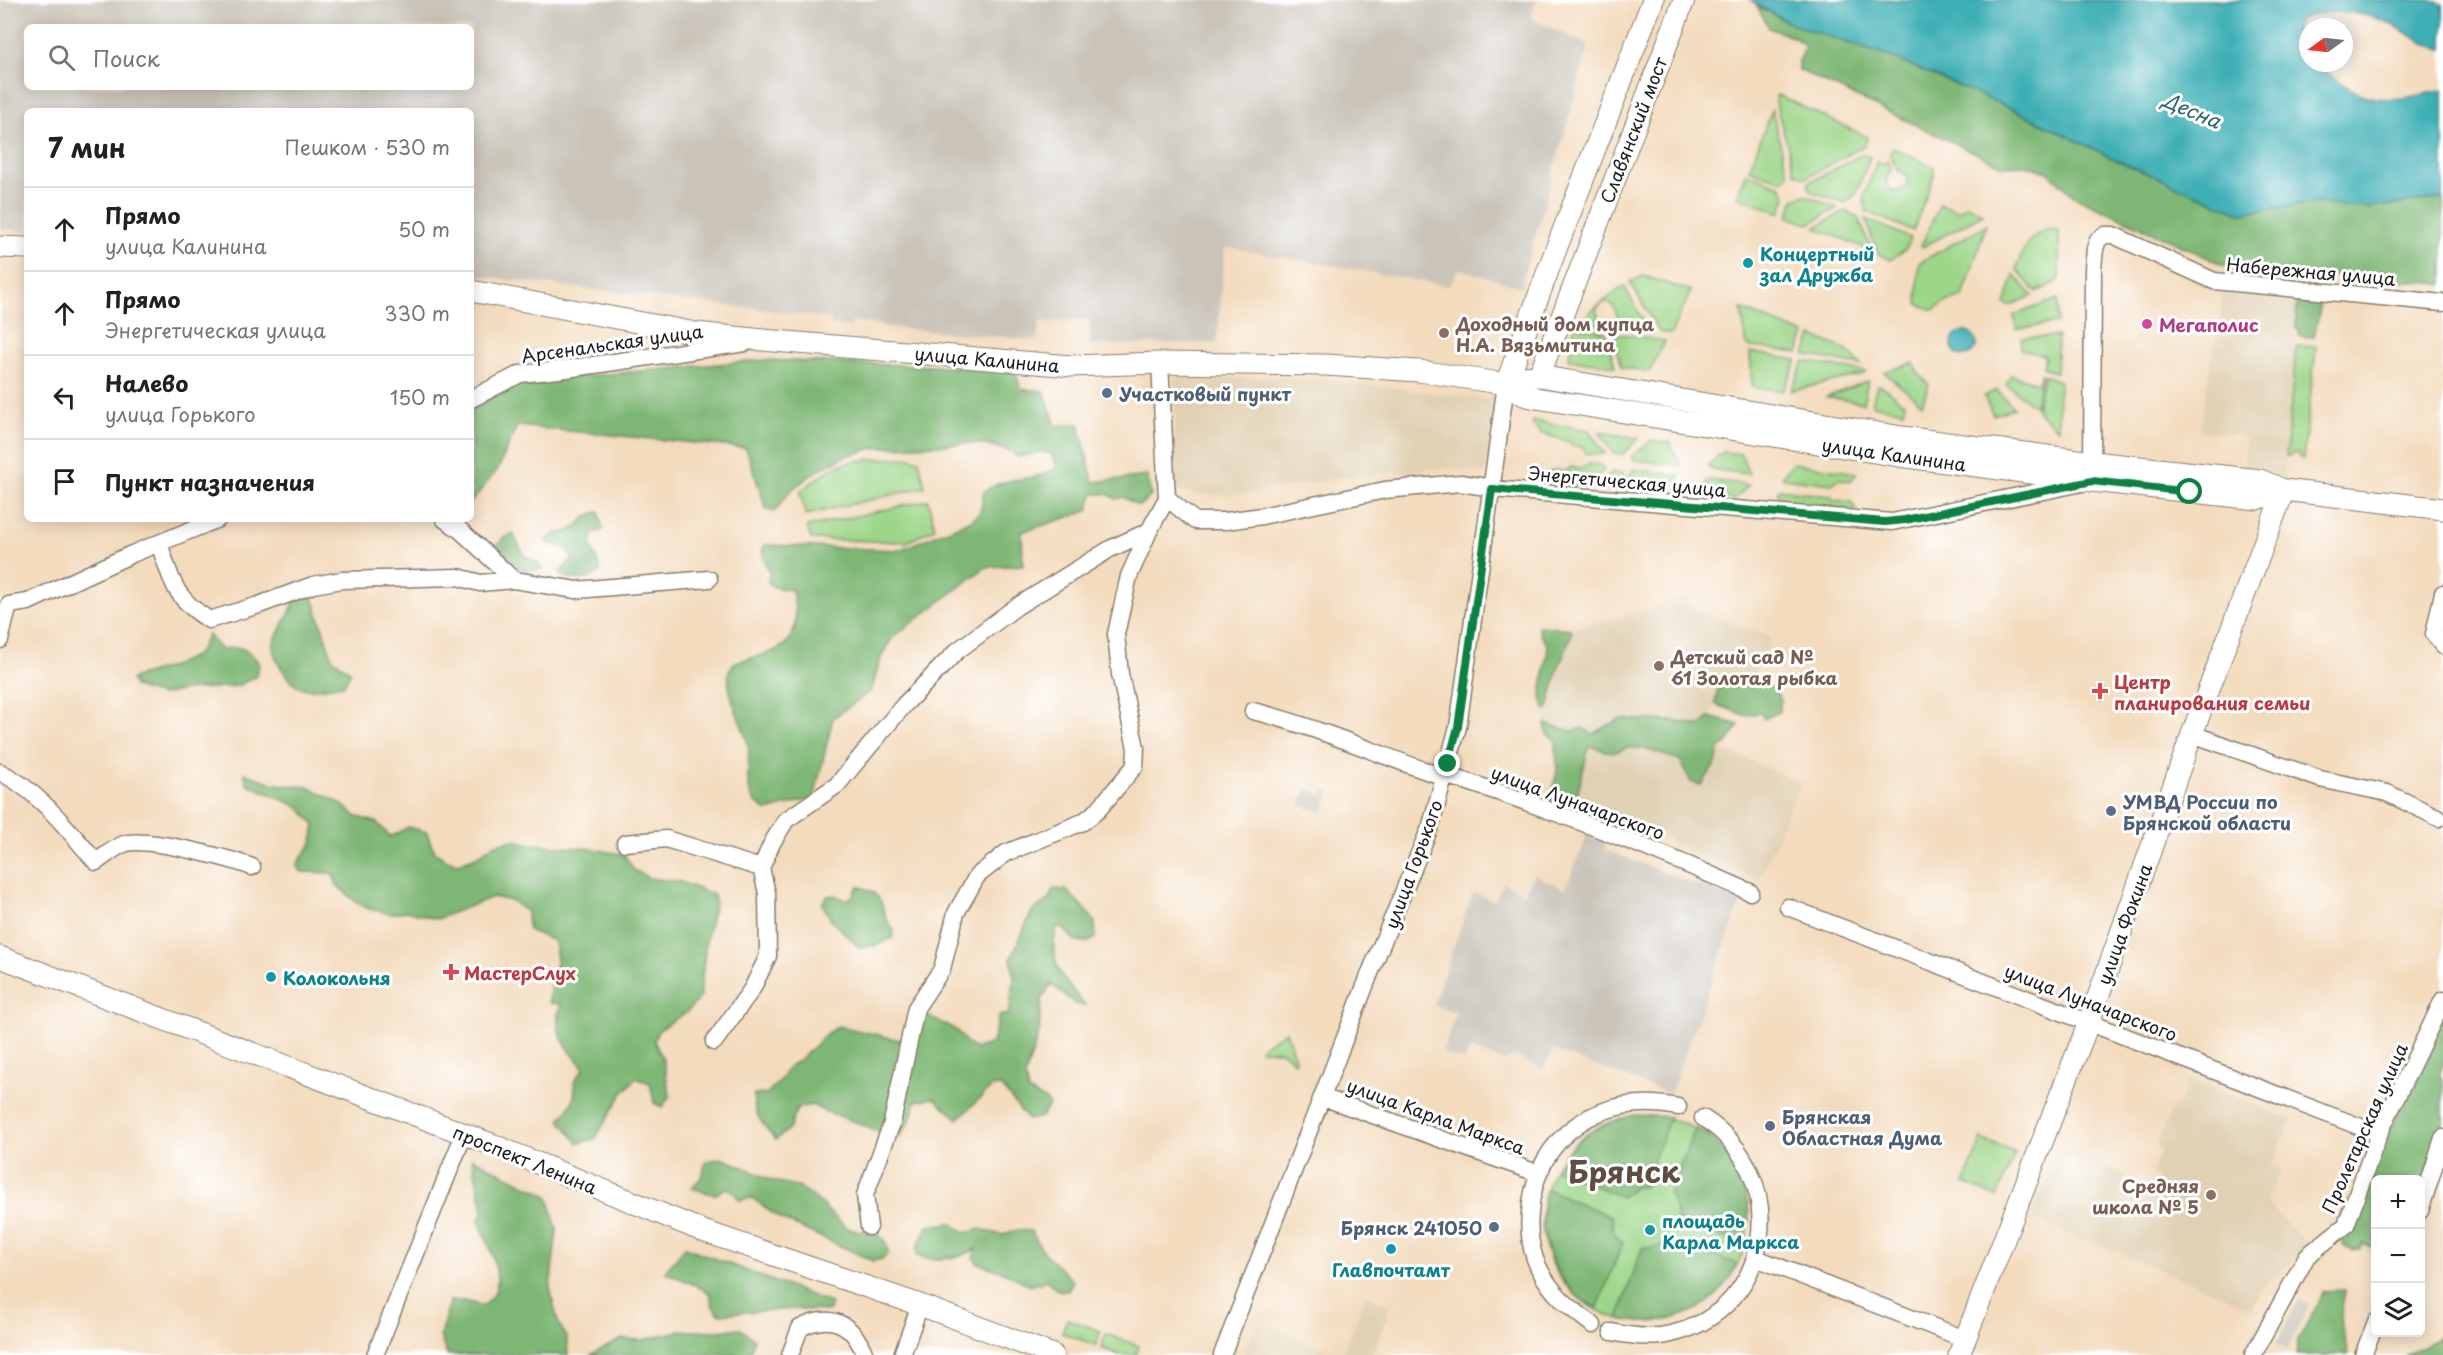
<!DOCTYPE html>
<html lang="ru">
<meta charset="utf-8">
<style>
:root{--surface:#fff;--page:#f6f6f6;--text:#202124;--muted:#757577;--line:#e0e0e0}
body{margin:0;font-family:"Playpen Sans",sans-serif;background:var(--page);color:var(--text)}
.controls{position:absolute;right:18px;bottom:18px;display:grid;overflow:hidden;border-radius:9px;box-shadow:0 3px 15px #0003}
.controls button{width:54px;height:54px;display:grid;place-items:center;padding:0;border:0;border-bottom:2px solid var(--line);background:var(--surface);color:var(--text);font:30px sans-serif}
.compass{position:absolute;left:2299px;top:18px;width:54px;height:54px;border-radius:50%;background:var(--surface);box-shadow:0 3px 15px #0003;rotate:255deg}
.stop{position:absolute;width:18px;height:18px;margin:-14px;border:4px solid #0b8043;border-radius:50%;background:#fff}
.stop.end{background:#0b8043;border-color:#fff;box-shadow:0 2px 6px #0008}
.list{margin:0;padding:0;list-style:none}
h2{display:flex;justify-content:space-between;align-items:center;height:78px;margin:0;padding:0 24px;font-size:26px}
h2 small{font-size:20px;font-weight:400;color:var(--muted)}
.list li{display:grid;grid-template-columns:39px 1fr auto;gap:18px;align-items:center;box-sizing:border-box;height:84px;padding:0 24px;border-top:2px solid var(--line)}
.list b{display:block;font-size:22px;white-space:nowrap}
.list p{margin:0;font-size:20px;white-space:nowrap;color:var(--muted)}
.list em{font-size:20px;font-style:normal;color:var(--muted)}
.icon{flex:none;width:33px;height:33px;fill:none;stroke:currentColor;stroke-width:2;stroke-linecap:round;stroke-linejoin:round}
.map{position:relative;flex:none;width:2443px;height:1355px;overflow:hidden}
.search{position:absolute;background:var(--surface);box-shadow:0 3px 15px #0003;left:24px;top:24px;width:450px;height:66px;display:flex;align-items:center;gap:15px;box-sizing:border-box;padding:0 21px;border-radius:9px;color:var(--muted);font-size:22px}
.panel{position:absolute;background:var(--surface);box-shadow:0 3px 15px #0003;left:24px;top:108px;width:450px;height:414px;border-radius:9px}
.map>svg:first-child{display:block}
.built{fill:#e1d1b4}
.industrial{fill:#c9c3b8;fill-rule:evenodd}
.green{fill:#9dd689;stroke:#5c7952;stroke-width:1.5}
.forest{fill:#7eb775;stroke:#4d6a48;stroke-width:1.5}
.water{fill:#3dafb5;stroke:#2c6668;stroke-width:1.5}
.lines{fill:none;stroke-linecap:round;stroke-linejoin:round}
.minor-casing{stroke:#887c6c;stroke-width:19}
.major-casing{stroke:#887c6c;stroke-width:23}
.minor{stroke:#fff;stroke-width:16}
.major{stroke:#fff;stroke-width:21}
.route{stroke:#0b8043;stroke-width:8}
.culture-dot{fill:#0f9aa8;stroke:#fff;stroke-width:2}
.hotel-dot{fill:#d1479c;stroke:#fff;stroke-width:2}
.education-dot{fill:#8d6e63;stroke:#fff;stroke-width:2}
.service-dot{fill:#5c6f8a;stroke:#fff;stroke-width:2}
.health-dot{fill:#e0444e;stroke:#fff;stroke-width:2}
.labels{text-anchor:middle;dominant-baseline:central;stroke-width:6;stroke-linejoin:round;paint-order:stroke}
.street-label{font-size:18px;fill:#1c1c1c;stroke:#fff}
.culture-label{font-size:18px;font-weight:bold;fill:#0d838f;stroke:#fff;text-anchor:start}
.education-label{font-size:18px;font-weight:bold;fill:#785e54;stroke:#fff;text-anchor:start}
.hotel-label{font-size:18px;font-weight:bold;fill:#b23c85;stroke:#fff;text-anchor:start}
.service-label{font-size:18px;font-weight:bold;fill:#4e5e75;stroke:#fff;text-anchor:start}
.health-label{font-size:18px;font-weight:bold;fill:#be3a42;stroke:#fff;text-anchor:start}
.water-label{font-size:20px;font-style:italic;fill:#2c6668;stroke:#fff}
.town-label{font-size:30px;font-weight:bold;fill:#604c41;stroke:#fff}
</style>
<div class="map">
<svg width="2443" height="1355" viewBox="0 0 2443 1355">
<rect width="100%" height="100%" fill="#fff"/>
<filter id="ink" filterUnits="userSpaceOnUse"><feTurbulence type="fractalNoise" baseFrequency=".0167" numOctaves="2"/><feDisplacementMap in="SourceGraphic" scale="12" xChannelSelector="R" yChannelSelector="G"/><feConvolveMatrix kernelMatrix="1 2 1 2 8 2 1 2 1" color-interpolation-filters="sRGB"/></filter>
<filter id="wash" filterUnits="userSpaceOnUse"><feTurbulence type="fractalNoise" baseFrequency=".008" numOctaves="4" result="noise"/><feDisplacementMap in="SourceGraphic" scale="24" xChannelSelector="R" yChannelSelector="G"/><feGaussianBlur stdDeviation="1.35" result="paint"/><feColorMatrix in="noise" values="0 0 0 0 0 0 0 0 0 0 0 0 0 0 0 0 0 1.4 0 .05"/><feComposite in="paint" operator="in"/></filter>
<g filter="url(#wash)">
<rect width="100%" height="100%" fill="#f3dbbd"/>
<path class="built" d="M2224,284L2299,290L2284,476L2243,471L2246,439L2237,434L2200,432L2209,371L2221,316Z
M1174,377L1310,378L1493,400L1495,406L1486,473L1448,468L1360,475L1235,495H1203L1175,491Z
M1683,598L1691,609L1770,636L1765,660L1764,663L1761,661L1750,685L1723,687L1718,689L1713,710L1701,726L1620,719L1592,734L1583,728L1573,731L1545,724L1544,708L1548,709L1571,629L1653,609L1669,601Z
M1692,739L1754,762L1800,783L1760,879L1677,846L1669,842L1671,838L1576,799L1589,746L1613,753L1627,748H1641L1680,760L1691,781Z
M2188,1079L2292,1119L2272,1164L2282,1169L2266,1203L2310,1247L2259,1290L2253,1309L2152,1266L2032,1219L2036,1208L2035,1207L2060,1147L2126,1174L2119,1193L2133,1198L2140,1200L2141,1197L2150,1201L2157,1185L2154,1183L2157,1176L2152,1174L2160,1150L2155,1147L2172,1108L2178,1105Z
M1366,1295L1391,1304L1373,1355H1342Z
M1257,1323L1341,1355H1244Z"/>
<path class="industrial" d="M0,0H1537L1530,18L1589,45L1521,287L1459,269L1449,286L1225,247L1217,343L1090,345L1089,320L1039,322L1037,340L895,328L852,321L851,327L831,325V318L471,275V111H27V231L0,229ZM27,27H471V87H27Z
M1306,788L1323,795L1325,791L1330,792L1323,813L1300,805Z
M1587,836L1606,843L1605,850L1741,901L1670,1094L1553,1050L1544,1069L1514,1056L1503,1062L1470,1048L1465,1061L1442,1053L1456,1013L1433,1005L1473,893L1495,901L1503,883L1525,894L1534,874L1565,889Z
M2298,1300L2309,1305L2287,1350L2276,1345Z"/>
<path class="green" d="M1777,95L1868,137L1864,146L1806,178L1795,173L1775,101Z
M1772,110L1788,175L1782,181L1749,169Z
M1893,148L1934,167V176L1913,231L1866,211L1863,199L1877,161L1885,164L1887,160L1891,170C1874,194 1909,198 1907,180C1907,174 1903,172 1897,170L1890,154Z
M1863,154L1870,157L1856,194L1845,203L1810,191L1808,183Z
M1747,173L1781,186L1786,197L1780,213L1737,196Z
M1805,195L1837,208L1809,224L1788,217L1794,199Z
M1940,204L1958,211L1967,205L1983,214L1923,247L1921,246Z
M1845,211L1858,217L1872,251L1815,228Z
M1866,219L1910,238L1906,249L1890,260L1877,253Z
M1986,225L1963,297L1946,302L1933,310L1917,304L1919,263Z
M2049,229L2059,230V281L2036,292L2016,269C2023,249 2027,236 2049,229Z
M2014,275L2033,296L2009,306L2005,304Z
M1643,276L1691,291L1671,334L1659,332L1630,282Z
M1624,286L1651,334L1621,328C1617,315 1613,290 1596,309L1601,326L1582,321L1593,309Z
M2058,299V323L2016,329L2014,315Z
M1741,309L1805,334L1798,353L1747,346Z
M1574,326L1605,332L1615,366L1569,359Z
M1612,333L1665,341L1649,372L1621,367Z
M1812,336L1845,349L1861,365L1805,355Z
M2058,336L2056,373L2043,367L2045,356L2021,349V338Z
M2298,346L2316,347L2303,459L2299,458L2298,453H2293L2291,456H2286L2296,349Z
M1750,352L1797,360L1783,391L1752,387Z
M1804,361L1866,372L1864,374L1791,391Z
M1914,363L1917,372L1929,385L1922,404L1884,372Z
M2042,374L2035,407L2006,384L2011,375L2038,383L2040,375Z
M2044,375L2059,381L2058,429L2036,410Z
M1868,381L1863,403L1827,397Z
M1877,385L1883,387L1905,404L1904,411L1872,405Z
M1997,390L2014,408H2015L1993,415L1984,396Z
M1534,421L1589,430L1605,454H1587L1582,447L1572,446L1570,442L1541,433L1532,423Z
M1599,432L1639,438L1623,454L1613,453Z
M1652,440L1670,443L1681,465L1634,460L1631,457Z
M1723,452L1741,454L1749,474L1711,469L1708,465Z
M910,458L919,460L925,487L806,515L800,492C812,482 825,471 840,465C860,457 888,459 910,458Z
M1793,463L1857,473L1851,481L1838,479L1832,484L1784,478L1782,476Z
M1588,464L1601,465L1604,470L1583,486L1527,481L1537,473L1546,474L1554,470L1565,471L1571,467L1581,468Z
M1633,469L1681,476L1661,493L1646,492L1630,475Z
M1612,472L1616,474L1622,472L1635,491L1595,487Z
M1710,480L1749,485L1734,500L1720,498L1706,484Z
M1779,489L1831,496L1834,500L1851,502L1856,510L1790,505L1777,493Z
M928,500L935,528L907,542L811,539L807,527Z
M1606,811L1653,831L1648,837L1604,819Z
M1286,1031L1295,1059L1294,1062L1281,1051L1260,1050L1262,1046Z
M1542 1219a103 103 0 1 1 206 0a103 103 0 1 1-206 0Z
M1982,1139L2015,1153L1997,1197L1964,1183Z
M1067,1319L1101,1331L1096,1345L1062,1333Z
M1106,1334L1139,1346L1136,1355H1120L1101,1348Z"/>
<path class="forest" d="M1757,6L1791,24L1893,58L2017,111L2116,160L2240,213L2316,203L2367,208L2443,198V284L2267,269H2232L2074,196L2048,172L2025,165L2003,166L1799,70V62L1805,46L1795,38L1769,28Z
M2297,301L2321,303L2314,337L2299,336V330L2296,329Z
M764,360L1014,369L1021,389L1044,391L1056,426L1079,424L1093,482L1147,476L1151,496L1139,506L1123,497L1116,499L1108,494H1093L1088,511L1022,532L1023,565L986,567L893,637L882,655L871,691L833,718L814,798L767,811C760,806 754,803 751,795C744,777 751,762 748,744C744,726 715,675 736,662C784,649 804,648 792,590L774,587L768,583L769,573L762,552L765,545L899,550L970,521C985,511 980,506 984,492C1008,473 1032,485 1057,467L1051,454L1042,452L1018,457L1011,451L977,443L873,448L844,457L817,471L791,490L774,512L766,509L746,448L517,426L498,469L471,502V408L519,382Z
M599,512L603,530L593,533L591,545L601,571C588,582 579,581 563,577L560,572L573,559L566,548L546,542C553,531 560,534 571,530C584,524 582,514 599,512Z
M513,534L525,556L538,563L542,569C518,574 510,565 494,549L503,538Z
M311,591L332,658L351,672L344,685C310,689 299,698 279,664C275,657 271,649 274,642C281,624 292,615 296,595Z
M1538,626L1571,629L1572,633L1558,669L1548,709L1544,708L1541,696L1548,646L1540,635Z
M208,635L221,650C240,645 247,648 259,663L257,676L237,686L186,690L161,695L134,687L131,680L135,677L173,666L198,654Z
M1755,675L1776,692L1781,700L1779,712L1764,719L1761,713L1744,715L1715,704L1718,689L1723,687L1750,685Z
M1709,717L1739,725L1727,743L1719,749L1716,763L1701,785L1691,782L1680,760L1641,748H1627L1613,753L1589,746L1576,799L1564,805L1550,801L1557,771L1556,740L1547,734L1545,724L1572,731L1583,728L1592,734L1620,719L1674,721L1701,726Z
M244,773L275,784L307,787L320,793L340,803L357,817L376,822L391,837L408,827L427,832C433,854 437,857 458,864L476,857L493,845L513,840L531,844L594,849L624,855L634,870L649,878L681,882L714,895L715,902L706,940L700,997L688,1011L658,1031L654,1041L663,1059L670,1096L662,1107L654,1103L650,1083L636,1078L622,1094L595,1139L578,1143L560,1120C570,1107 577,1100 574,1082L584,1068C567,1048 550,1032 561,1004L549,1003L551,978L557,960L554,941L528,930L527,912L512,901L493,897L437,919L406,911L392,914L369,909L357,903L337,885L332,873L302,872L296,866L312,843L315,825L299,807L247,784Z
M858,886C893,897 875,910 894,930L893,938L877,945L860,948L833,922L822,904L827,896L834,895L846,900L853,896Z
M1054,889L1066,890L1086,910L1095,922L1096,938L1088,942H1076L1064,929L1057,926C1047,967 1063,976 1085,1006L1075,1004L1051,984L1042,999L1039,1032L1025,1076L1028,1091L1047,1101L1049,1105L1041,1117L1028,1120L1001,1086L992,1087L958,1119L934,1098L916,1101L910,1121L899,1137C885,1135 875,1131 862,1125C845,1117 830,1115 812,1105L797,1108L790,1128L776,1140C765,1127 751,1112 754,1095L767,1094L782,1078L788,1067L801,1059L827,1033L839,1026L900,1040L920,1018L931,1017C939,1023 946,1024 954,1029C963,1034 962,1043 976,1049L992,1043L999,1016L1009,1014L1014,978L1011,958L1032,911L1048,900Z
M2443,1014V1064L2439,1076L2443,1078V1121L2438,1149L2421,1196L2420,1180H2376L2375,1248L2364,1244L2360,1249L2352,1251L2344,1246L2342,1239L2439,1016Z
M1634,1115L1670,1117L1644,1187H1635L1621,1197L1555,1169C1580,1133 1593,1127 1634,1115Z
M1695,1128C1728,1143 1750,1186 1749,1221C1749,1229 1746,1237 1745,1245L1676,1220V1210L1669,1194Z
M472,1158L548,1196L557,1230L550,1288L558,1322L567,1338L568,1355H447L440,1336L450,1301H465L483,1306C487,1302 493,1297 495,1292C503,1271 485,1238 479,1219L483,1210Z
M719,1158C738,1163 753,1172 771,1180C781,1184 792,1183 802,1189C820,1199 831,1217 848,1228C862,1236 882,1227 887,1247C888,1251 889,1252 886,1256C883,1260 878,1260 873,1261L779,1218L752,1198L740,1200L731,1190L725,1188L715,1195L691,1188L701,1178L706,1162Z
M1547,1189L1612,1217C1611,1226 1614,1237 1623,1242L1597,1309C1589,1304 1580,1300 1574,1293C1547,1265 1536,1226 1547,1189Z
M951,1223L966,1233L980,1229L1002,1235L1016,1230L1031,1231L1044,1253L1073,1281L1068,1291L1057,1290L1046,1280L1031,1286L1006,1273L977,1263L974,1258L976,1249C960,1259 934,1262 917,1256V1247L928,1226Z
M1670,1239L1737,1264C1734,1271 1730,1279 1725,1285C1701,1317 1655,1328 1618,1318L1642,1248L1659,1247Z
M685,1247L831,1303L829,1311L794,1309L719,1314L712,1305L710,1293L697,1286L665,1272Z
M2345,1290L2340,1319L2348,1355H2296L2298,1341L2324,1291Z
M739,1328L754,1339L749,1355H590L622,1339L643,1340L680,1331H721Z
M2443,1336V1355H2404Z"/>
<path class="water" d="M1750,0H2429L2443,4V49C2423,46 2410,34 2393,25C2367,12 2324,6 2298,21C2291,50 2307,46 2308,63H2314C2330,74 2348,91 2367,96C2390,103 2420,95 2443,90V198L2367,208L2316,203L2240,213L2116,160L2017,111L1893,58L1791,24Z
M1952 344a12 12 0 1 1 24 0a12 12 0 1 1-24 0Z"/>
</g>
<g filter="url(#ink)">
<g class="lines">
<g class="minor-casing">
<path id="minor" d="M471,399L520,374L559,370L745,343
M1167,498L1195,521H1226L1262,516L1385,490L1461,483L1504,490L1892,522L2092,481L2093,268L2095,249L2098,240L2105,235H2113L2214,281L2443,303
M444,519L460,530L514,580
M159,543C172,581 173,597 209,620L259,605L313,585L342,580L458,577L480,583L514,580L576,590L709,579
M2443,593L2434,634L2443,646
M9,605L28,602L132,554L218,519
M0,640L9,605
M1253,711C1314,726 1370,751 1429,772C1441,776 1453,777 1465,781C1562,813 1657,850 1750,892
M2192,734L2320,779L2387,793L2439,818
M0,772C39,791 68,830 96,862C105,856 114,848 124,844C144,836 231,859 252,867
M625,843L666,839L761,868
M1788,907L2379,1134
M714,1042L752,989L768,956L767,893L761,868L772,843L786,820L837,785L904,705L957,651L1016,607L1110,549L1149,531
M1322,1097L1537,1173
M2420,1211L2443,1138
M869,1227L865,1195L892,1123L916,1008L942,969L956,913L977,876L1006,853L1083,822L1097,811L1135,766L1136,748L1120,674L1116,634L1129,576L1149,531L1167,498L1160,363
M1756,1258L1965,1339
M1593,1325C1571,1308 1553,1296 1540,1270C1531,1254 1528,1231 1530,1213C1535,1134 1603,1091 1678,1107
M1612,1332C1630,1336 1652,1339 1671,1334C1775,1310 1792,1174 1703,1118
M375,1355L464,1134
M790,1355L800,1328C831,1312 853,1323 865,1355
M902,1355L920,1305
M1222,1355L1372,968L1431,825L1458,727L1506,384
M2253,1355L2307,1256L2346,1225L2379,1134L2443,1000
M2363,1355L2376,1322"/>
</g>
<g class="major-casing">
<path id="major" d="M0,247L27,248
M471,291L696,333L763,340L1071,366L1160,363L1326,365L1419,371L1506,384L1524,395L1536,398L1899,456L2092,481L2257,499L2284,490
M1539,376L1684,0
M1506,384L1524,377L1539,376L1902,437L2093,462L2260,480L2284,490L2443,509
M1506,384L1556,249L1653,0
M0,957L491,1144L703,1231L920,1305L1053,1355
M1959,1355L2089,1022L2192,734L2284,490"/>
</g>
<use href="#minor" class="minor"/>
<use href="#major" class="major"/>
</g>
</g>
<g class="lines" filter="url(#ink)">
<path class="route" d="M1448,764L1458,727L1492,489L1885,522L1905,520L2092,481L2190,492"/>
</g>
<g class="culture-dot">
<circle cx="1748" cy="263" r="6"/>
<circle cx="271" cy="977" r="6"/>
<circle cx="1650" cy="1230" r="6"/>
<circle cx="1391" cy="1249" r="6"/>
</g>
<circle class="hotel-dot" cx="2147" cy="324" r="6"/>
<g class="education-dot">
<circle cx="1444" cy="333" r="6"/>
<circle cx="1659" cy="666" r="6"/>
<circle cx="2211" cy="1195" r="6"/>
</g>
<g class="service-dot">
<circle cx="1107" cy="393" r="6"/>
<circle cx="2111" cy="811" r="6"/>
<circle cx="1770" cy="1126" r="6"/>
<circle cx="1494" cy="1227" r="6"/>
</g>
<g class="health-dot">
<path d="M2097 682h6v6h6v6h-6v6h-6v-6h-6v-6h6z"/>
<path d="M448 963h6v6h6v6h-6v6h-6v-6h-6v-6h6z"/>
</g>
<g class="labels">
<g class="street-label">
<text transform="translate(1633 130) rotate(-69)">Славянский мост</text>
<text transform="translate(2311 271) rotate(5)">Набережная улица</text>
<text transform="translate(612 343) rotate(-8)">Арсенальская улица</text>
<text transform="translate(987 359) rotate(5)">улица Калинина</text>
<text transform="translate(1894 454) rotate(8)">улица Калинина</text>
<text transform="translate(1627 481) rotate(5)">Энергетическая улица</text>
<text transform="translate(1578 802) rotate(20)">улица Луначарского</text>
<text transform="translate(1413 864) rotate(-70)">улица Горького</text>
<text transform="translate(2124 924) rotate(-70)">улица Фокина</text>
<text transform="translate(2091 1002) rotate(21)">улица Луначарского</text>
<text transform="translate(1436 1116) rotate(20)">улица Карла Маркса</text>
<text transform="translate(2364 1128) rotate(-66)">Пролетарская улица</text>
<text transform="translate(525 1159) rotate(22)">проспект Ленина</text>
</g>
<g class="culture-label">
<text x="1760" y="253">Концертный<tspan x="1760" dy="21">зал Дружба</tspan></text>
<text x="283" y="977">Колокольня</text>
<text x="1662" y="1220">площадь<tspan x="1662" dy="21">Карла Маркса</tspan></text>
<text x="1391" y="1269" text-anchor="middle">Главпочтамт</text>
</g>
<g class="education-label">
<text x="1456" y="323">Доходный дом купца<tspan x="1456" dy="21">Н.А. Вязьмитина</tspan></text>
<text x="1671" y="656">Детский сад №<tspan x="1671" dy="21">61 Золотая рыбка</tspan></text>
<text x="2199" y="1185" text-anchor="end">Средняя<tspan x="2199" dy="21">школа № 5</tspan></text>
</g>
<g class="hotel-label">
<text x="2159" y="324">Мегаполис</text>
</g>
<g class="service-label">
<text x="1119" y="393">Участковый пункт</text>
<text x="2123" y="801">УМВД России по<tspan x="2123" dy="21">Брянской области</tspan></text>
<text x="1782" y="1116">Брянская<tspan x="1782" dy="21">Областная Дума</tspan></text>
<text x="1482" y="1227" text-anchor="end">Брянск 241050</text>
</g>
<g class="health-label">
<text x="2114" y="681">Центр<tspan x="2114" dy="21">планирования семьи</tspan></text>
<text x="464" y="972">МастерСлух</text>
</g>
<g class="water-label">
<text transform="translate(2192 110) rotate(23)">Десна</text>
</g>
<g class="town-label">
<text x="1624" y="1170">Брянск</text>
</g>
</g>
</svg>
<div class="controls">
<button>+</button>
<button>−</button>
<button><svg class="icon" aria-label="layers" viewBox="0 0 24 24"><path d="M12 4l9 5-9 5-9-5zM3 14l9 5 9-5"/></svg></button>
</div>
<svg class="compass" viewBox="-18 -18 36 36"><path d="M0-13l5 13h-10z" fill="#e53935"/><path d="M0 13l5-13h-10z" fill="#757577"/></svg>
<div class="stop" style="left:2190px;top:492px"></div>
<div class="stop end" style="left:1448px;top:764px"></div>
<div class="search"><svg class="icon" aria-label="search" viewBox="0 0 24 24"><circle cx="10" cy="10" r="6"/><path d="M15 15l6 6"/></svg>Поиск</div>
<section class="panel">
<h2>7 мин<small>Пешком · 530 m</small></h2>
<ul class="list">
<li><svg class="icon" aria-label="ahead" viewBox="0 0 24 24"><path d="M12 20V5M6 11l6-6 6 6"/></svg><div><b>Прямо</b><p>улица Калинина</p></div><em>50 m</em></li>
<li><svg class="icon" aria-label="ahead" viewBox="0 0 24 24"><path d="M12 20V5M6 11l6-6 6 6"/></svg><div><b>Прямо</b><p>Энергетическая улица</p></div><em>330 m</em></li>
<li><svg class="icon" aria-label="left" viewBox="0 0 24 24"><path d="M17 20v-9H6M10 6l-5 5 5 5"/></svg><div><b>Налево</b><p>улица Горького</p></div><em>150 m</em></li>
<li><svg class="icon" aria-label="arrive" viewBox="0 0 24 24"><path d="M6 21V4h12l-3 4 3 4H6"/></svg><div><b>Пункт назначения</b></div></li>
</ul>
</section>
</div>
